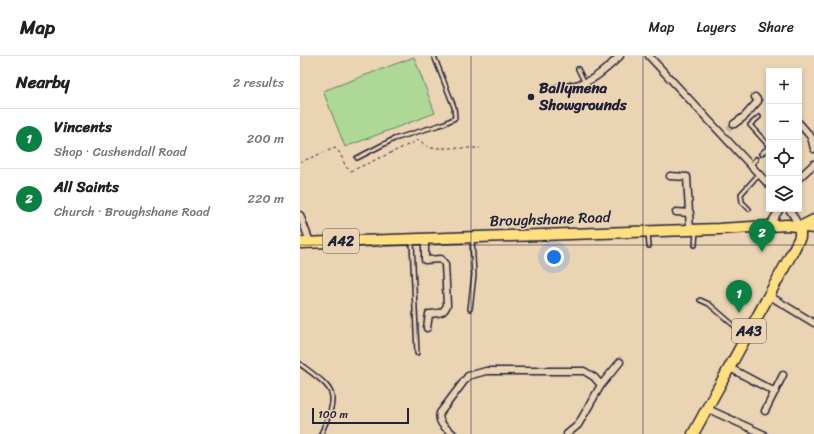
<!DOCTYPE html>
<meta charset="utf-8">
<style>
:root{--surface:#fff;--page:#f2f2f2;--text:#202124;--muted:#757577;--line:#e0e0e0;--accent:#0b8043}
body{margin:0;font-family:Sriracha,sans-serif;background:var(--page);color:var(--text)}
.controls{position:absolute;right:12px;top:12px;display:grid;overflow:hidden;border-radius:0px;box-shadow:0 2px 6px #0003}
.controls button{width:36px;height:36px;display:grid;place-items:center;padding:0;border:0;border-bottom:1px solid var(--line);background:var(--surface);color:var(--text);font:20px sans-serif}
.scale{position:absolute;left:12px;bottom:10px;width:97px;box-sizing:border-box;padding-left:4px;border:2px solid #22223b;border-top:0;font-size:11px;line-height:14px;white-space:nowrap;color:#22223b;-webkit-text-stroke:3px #ebd4b4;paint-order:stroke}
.you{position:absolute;left:254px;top:201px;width:14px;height:14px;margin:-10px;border:3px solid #fff;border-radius:50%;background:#1a73e8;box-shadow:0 0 0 6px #1a73e833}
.badge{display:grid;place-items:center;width:26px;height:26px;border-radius:50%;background:var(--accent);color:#fff;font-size:13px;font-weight:700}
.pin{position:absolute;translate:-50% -33px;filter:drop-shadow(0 1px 2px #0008)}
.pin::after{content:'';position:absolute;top:21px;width:14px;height:12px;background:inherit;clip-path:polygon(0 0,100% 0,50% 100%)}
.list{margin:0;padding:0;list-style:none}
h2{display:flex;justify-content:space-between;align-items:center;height:52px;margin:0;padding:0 16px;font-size:17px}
h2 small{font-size:13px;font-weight:400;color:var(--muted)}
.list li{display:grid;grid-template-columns:26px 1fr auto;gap:12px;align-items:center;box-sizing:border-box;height:60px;padding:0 16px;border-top:1px solid var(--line)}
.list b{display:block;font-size:15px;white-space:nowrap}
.list p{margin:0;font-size:13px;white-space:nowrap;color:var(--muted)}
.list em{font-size:13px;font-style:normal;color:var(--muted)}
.icon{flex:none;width:22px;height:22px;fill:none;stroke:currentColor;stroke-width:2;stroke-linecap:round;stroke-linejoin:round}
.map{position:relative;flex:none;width:514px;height:378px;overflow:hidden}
header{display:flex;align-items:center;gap:24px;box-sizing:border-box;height:56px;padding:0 20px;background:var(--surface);border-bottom:1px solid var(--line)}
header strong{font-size:19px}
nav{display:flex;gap:22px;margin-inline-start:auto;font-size:14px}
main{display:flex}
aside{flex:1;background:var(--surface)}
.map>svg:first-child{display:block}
.green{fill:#add896;stroke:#687d68}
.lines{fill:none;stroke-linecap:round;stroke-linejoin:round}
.street-tunnel{stroke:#c3b09c;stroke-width:6;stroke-dasharray:6 3;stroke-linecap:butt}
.lane-casing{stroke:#22223b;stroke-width:6}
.street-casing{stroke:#22223b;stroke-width:9}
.primary-casing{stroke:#22223b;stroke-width:13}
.path{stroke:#22223b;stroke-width:1;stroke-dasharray:3 3;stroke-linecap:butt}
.lane{stroke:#ebd4b4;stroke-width:3}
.street{stroke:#ebd4b4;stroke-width:6}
.primary{stroke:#ffdf80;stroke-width:10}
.grid{fill:none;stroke:#22223b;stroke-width:1;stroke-opacity:0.55}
.poi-dot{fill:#22223b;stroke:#ebd4b4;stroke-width:1.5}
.labels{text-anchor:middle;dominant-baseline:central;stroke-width:3;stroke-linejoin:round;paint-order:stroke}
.shield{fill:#ebd4b4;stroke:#5e575f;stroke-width:1}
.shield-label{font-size:14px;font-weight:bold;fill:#22223b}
.poi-label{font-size:15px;font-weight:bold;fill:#22223b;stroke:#ebd4b4;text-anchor:start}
.street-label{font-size:15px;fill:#22223b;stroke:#ebd4b4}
</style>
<header>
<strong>Map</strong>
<nav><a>Map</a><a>Layers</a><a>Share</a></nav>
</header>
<main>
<aside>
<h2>Nearby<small>2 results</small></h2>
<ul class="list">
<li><span class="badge">1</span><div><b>Vincents</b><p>Shop · Cushendall Road</p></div><em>200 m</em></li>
<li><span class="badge">2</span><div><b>All Saints</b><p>Church · Broughshane Road</p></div><em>220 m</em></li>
</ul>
</aside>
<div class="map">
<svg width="514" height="378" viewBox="0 0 514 378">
<rect width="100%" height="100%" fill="#ebd4b4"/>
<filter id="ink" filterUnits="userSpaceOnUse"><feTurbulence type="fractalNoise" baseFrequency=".025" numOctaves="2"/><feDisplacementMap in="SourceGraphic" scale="8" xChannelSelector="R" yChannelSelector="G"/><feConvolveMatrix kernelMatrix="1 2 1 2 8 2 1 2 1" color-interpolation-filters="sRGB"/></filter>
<g filter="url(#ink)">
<path class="green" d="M114,1L135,57L45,91L23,35Z"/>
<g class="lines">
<path class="street-tunnel" d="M428,73L434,68"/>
<g class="lane-casing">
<path id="lane" d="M278,13L285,27
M459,61L450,69L469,90
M461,98L469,91
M57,102L94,83L143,68L155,62L154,51L134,0
M451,109L456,103
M449,153L442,146L441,138L459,118
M348,177L349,190
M112,186L117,297
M395,189L396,175
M400,244L409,248L445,279
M170,253L174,219L172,183
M0,308C36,335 40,335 21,378"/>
</g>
<g class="street-casing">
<path id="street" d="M349,0L469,129
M252,33C287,29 294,25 320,0
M499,67L511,81L514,93
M434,68L445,60L458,45L455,41
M370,120L387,121L390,174
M499,122L514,108
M489,153L500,171
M376,156L390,157
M0,159L10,186
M469,170L480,153
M125,182V204L141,203L145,208L147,249C144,258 138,257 129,258L127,272
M468,239L514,267
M430,312L475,336
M408,353L463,378
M465,355L483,319
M153,378C146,372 137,367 140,357L168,320L186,315H284L294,321L301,329
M267,378L278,369L301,329L320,306"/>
</g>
<g class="primary-casing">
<path id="primary" d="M500,171L514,164
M0,187L419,173L487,169L514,172
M393,378L492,197L500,181V171"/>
</g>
<path class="path" d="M0,106L35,92C44,98 42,111 51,115L119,84L129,92H180"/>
<use href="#lane" class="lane"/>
<use href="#street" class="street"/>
<use href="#primary" class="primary"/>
</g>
</g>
<path class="grid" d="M171,0V378M343,0V378M0,189H514"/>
<circle class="poi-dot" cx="231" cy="41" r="4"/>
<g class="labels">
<g class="shield">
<rect x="23" y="173" width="36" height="24" rx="3"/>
<rect x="432" y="263" width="34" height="24" rx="3"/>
</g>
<g class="shield-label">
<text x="41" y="185">A42</text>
<text x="449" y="275">A43</text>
</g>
<g class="poi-label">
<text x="239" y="32">Ballymena<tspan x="239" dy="17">Showgrounds</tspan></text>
</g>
<g class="street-label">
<text transform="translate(250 163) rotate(-2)">Broughshane Road</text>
</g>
</g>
</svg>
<div class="controls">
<button>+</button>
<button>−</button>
<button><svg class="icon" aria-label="locate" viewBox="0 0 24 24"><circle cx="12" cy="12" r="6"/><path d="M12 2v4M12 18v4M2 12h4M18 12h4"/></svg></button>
<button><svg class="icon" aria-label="layers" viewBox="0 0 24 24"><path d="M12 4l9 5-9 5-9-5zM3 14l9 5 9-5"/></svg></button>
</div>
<div class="scale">100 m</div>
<div class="you"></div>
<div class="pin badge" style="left:439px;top:257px">1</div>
<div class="pin badge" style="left:462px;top:196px">2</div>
</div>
</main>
